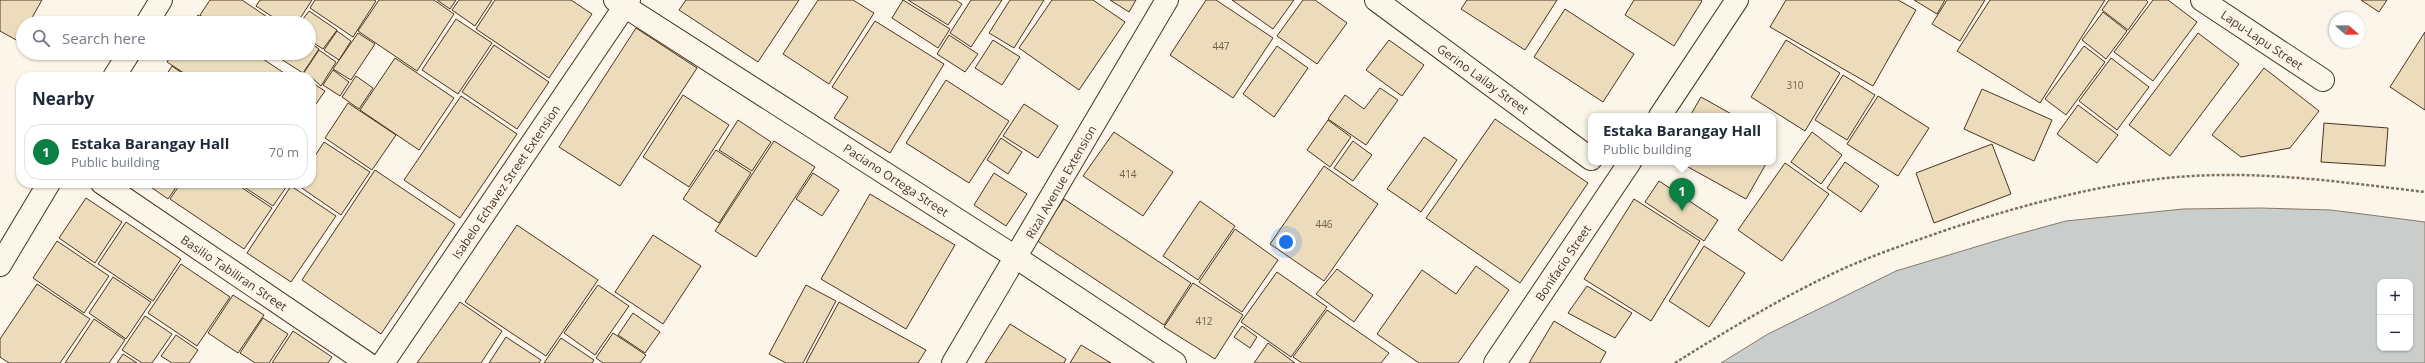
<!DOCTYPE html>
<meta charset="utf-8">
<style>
:root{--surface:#fff;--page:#f2f2f3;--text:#1f2937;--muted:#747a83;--line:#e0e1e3;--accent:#0b8043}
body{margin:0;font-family:"Open Sans",sans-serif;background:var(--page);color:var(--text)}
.controls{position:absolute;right:12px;bottom:12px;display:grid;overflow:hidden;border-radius:8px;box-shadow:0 1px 3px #0004}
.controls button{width:36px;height:36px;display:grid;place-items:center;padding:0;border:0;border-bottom:1px solid var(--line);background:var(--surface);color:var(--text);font:20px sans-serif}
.compass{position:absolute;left:2329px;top:12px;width:36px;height:36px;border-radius:50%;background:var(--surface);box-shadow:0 1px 3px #0004;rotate:110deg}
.you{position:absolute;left:1286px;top:242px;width:14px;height:14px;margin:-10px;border:3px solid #fff;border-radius:50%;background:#1a73e8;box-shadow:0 0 0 6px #1a73e833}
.badge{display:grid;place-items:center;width:26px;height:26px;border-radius:50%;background:var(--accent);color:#fff;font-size:13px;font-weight:700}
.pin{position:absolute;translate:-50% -33px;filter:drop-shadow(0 1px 2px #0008)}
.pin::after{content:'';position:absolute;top:21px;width:14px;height:12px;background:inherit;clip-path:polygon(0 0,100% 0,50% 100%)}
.popup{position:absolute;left:1588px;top:113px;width:188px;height:52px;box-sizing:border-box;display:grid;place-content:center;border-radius:8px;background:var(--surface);filter:drop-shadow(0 1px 3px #0005);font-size:13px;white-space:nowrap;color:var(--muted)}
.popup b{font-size:15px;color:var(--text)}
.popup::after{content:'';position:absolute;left:50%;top:100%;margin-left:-8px;border:8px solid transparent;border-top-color:var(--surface)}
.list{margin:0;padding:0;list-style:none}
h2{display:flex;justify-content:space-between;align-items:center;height:52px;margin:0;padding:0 16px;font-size:17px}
h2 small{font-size:13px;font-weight:400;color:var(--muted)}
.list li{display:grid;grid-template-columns:26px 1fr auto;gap:12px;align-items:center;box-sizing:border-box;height:56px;margin:0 8px 8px;padding:0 8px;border:1px solid var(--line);border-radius:16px}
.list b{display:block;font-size:15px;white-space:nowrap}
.list p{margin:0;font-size:13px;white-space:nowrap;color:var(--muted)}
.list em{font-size:13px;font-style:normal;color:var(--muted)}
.icon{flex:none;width:22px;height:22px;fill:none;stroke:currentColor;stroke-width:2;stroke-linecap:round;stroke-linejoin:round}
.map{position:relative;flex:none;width:2425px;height:363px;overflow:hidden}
.search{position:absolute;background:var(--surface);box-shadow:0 1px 3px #0004;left:16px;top:16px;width:300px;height:44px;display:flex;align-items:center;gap:10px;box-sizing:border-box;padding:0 14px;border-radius:22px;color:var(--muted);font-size:15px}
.panel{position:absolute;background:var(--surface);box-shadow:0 1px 3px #0004;left:16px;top:72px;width:300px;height:116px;border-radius:16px}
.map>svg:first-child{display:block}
.water{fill:#c9cecd;stroke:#887966;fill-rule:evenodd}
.building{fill:#ecdcbc;stroke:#4a3520}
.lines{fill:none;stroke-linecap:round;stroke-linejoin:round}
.minor-casing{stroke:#4a3520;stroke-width:24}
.major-casing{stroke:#4a3520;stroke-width:24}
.path{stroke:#7f6f5c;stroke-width:2.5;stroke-dasharray:3 2;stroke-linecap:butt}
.minor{stroke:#fbf6e9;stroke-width:22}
.major{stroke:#fbf6e9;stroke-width:22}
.labels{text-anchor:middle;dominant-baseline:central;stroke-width:3;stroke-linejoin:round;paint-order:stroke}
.number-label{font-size:10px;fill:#725f47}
.street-label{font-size:12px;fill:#4a3520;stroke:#fbf6e9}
</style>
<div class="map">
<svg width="2425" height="363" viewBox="0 0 2425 363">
<rect width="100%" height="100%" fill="#fbf6e9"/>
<path class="water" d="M2260,208L2331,210L2425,222V363H1721L1768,334L1896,271L2015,235L2066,221L2183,209ZM2380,282H2410V348H2380Z"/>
<path class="building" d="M0,0H42L29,23H23V32L18,41L0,31Z
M210,0H242L276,23H211L200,15Z
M260,0H312L297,23H282L256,6Z
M315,0H374L376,1L353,37L310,8Z
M379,0H434L454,14L417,71L358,31Z
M437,0H456L450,9Z
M459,0H492L475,26L452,10Z
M495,0H571L592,14L549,78L476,29Z
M686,0H799L758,62L679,10Z
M818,0H853L874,13L829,84L783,54Z
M903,0L950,29L938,48L892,18Z
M908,0H956L962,4L948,25Z
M971,0H1002L971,47L950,33Z
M1010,0H1044L1014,48L989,33Z
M1052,0H1093L1125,22L1079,90L1019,48Z
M1110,0H1136L1129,12Z
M1206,0H1216L1273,38L1233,98L1170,55Z
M1232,0H1294L1273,29Z
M1303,0H1315L1347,23L1317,64L1277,36Z
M1467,0H1557L1525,50L1461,9Z
M1634,0H1701L1702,1L1674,46L1625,15Z
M1786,0H1898L1916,10L1873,86L1770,27Z
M1914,0H1945L1937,14Z
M1947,0H1985L1960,41L1932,24Z
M1990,0H2105L2040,103L1957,51Z
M2109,0H2146L2148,2L2128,30L2102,10Z
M2153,0H2168L2197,22L2153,81L2114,52Z
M2361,0H2387L2379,12Z
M1565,9L1634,54L1603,102L1534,57Z
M309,11L337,30L323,49L309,40V23H300Z
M2103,12L2127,31L2106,59L2082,40Z
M198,15L210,23H193Z
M456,19L492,43L458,94L422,70Z
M875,21L944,64L890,153L834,118L848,97L832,87Z
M636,28L697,68L620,186L559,147Z
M337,31L351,41L339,60L324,50Z
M2425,32V110L2390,87Z
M358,33L375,44L351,80L333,69Z
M2198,33L2239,64L2170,156L2129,125Z
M949,35L978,54L965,72L937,54Z
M993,40L1020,57L1002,85L975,68Z
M1389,40L1424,65L1402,96L1366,70Z
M1786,40L1840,73L1805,131L1751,97Z
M309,42L319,49L303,73L273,54L309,53Z
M494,45L549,82L517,129L462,92Z
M1277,46L1308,68L1274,117L1243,94Z
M2084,46L2105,62L2066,115L2045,99Z
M319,50L336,62L321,86L311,77L303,74Z
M173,53H254L290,77H190L167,62Z
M256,53H270L266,60Z
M395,58L454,98L419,150L360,110Z
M2111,58L2149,87L2117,130L2079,101Z
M172,66L188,77H165Z
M2264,68L2319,111L2290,148L2241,157L2212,135Z
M333,70L349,82L340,96L323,85Z
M1843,75L1875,95L1847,140L1815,120Z
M356,76L373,88L359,109L342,97Z
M946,80L1009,121L969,183L906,143Z
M311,82L325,91L311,111Z
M1380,88L1398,100L1366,145L1328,119L1345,95L1364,109Z
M1982,89L2052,120L2034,161L1964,129Z
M683,95L729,125L689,187L643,157Z
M461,96L517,134L460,218L404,180Z
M1878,96L1929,128L1898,176L1847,144Z
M1701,97L1735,116H1690Z
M348,103L396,135L372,170L325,138Z
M1024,104L1058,126L1038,158L1003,136Z
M2078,105L2118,135L2097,163L2057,134Z
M1495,119L1588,183L1520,283L1426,218Z
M738,120L771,142L752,171L719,150Z
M1328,120L1351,137L1330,167L1307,150Z
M2324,123L2388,128L2385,166L2321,162Z
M1114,132L1173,172L1143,216L1083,176Z
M1812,132L1842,155L1821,184L1791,162Z
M1424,137L1457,160L1421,212L1387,189Z
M1001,138L1022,152L1008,174L987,160Z
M774,141L815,167L756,257L715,231Z
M1353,141L1372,155L1353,181L1334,168Z
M324,142L370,172L341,215L296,184L311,183V162Z
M1992,144L2011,194L1934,223L1916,173Z
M716,150L751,173L719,223L683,199Z
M1679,162H1767L1746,199Z
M1845,162L1879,186L1861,212L1827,188Z
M1785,163L1829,194L1782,261L1738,230Z
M1324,166L1378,204L1324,281L1270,244Z
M375,170L455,224L381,334L302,280Z
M813,173L839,190L822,216L796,199Z
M994,173L1027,194L1006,226L974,205Z
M1659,181L1718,220L1704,241L1645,202Z
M145,183H179L168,199Z
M181,183H235L272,208L244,249L170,199Z
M238,183H289L273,206Z
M291,186L336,216L291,282L247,253Z
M870,194L955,245L906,329L821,279Z
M86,198L122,222L95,263L59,238Z
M1064,199L1191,283L1164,325L1036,240Z
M1634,199L1700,241L1651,321L1584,279Z
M1200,201L1235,226L1198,280L1163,256Z
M126,222L181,259L153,301L98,264Z
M517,225L598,280L546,356L465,302Z
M1235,229L1278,260L1242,312L1199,282Z
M653,235L701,266L663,324L615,292Z
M57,241L109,276L84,313L33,278Z
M1704,246L1745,273L1709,327L1669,301Z
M181,264L230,297L197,346L148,313Z
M1476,266L1509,290L1458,363H1419L1377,334L1422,270L1456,294Z
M1337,269L1373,295L1354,322L1316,294Z
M1277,272L1327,307L1291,357L1241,322Z
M113,277L151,302L126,339L89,313Z
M1193,283L1243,315L1215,359L1164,327Z
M37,284L90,319L60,363H9L0,357V339Z
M598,285L629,306L595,355L564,333Z
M806,285L836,301L803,363H786L769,354Z
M1587,286L1632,313L1615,338L1568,313Z
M233,295L264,315L238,353L208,333Z
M460,302L502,331L481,363H417Z
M839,302L926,350L918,363H806Z
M1327,310L1389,353L1381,363H1302L1293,357Z
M633,313L660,332L645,353L618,335Z
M145,316L172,334L152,363H142L122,350Z
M263,318L288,334L269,363H255L240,353Z
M94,319L125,340L109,363H65Z
M1554,321L1606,352L1600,363H1529Z
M1010,324L1066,359L1064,363H985Z
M1242,326L1257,337L1250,348L1234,337Z
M293,331L332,357L328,363H272Z
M613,333L646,355L640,363H603L596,358Z
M176,335L198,350L189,363H172L161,356Z
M506,337L541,360L539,363H489Z
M561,338L594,360L592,363H544Z
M1268,343L1295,363H1254Z
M1081,345L1111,363H1070Z
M123,354L137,363H117Z"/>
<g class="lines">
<g class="minor-casing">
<path id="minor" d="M615,0L1017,258L1175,363
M1376,0L1591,159
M2202,0L2323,80
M1660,116L1737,0
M102,183L367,363
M383,363L629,0
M953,363L1167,0
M1495,363L1630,162"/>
</g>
<g class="major-casing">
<path id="major" d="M147,23L161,0
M114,77L129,53
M0,265L49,183"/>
</g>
<path class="path" d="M1675,363C1726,331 1779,299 1834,273C1872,255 1912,242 1952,228C2039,200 2128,176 2220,175C2288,174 2357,184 2425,192"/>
<use href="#minor" class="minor"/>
<use href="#major" class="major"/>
</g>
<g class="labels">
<g class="number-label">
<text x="1221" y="46">447</text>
<text x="1795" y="85">310</text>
<text x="1128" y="174">414</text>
<text x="1324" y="224">446</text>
<text x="1204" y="321">412</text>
</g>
<g class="street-label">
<text transform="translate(2262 40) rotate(34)">Lapu-Lapu Street</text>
<text transform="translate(1483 79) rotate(36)">Gerino Lailay Street</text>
<text transform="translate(896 180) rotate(33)">Paciano Ortega Street</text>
<text transform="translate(506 182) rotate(-56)">Isabelo Echavez Street Extension</text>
<text transform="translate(1061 182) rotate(-60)">Rizal Avenue Extension</text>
<text transform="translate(1563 263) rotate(-56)">Bonifacio Street</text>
<text transform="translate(234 273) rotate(34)">Basilio Tabiliran Street</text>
</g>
</g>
</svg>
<div class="controls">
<button>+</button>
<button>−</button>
</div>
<svg class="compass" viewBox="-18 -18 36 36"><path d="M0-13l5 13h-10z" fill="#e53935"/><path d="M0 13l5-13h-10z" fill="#747a83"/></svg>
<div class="you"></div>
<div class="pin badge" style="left:1682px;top:211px">1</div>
<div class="popup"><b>Estaka Barangay Hall</b>Public building</div>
<div class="search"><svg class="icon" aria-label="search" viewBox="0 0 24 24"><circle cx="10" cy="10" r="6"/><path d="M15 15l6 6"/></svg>Search here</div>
<section class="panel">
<h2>Nearby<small></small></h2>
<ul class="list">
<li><span class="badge">1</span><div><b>Estaka Barangay Hall</b><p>Public building</p></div><em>70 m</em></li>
</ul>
</section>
</div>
